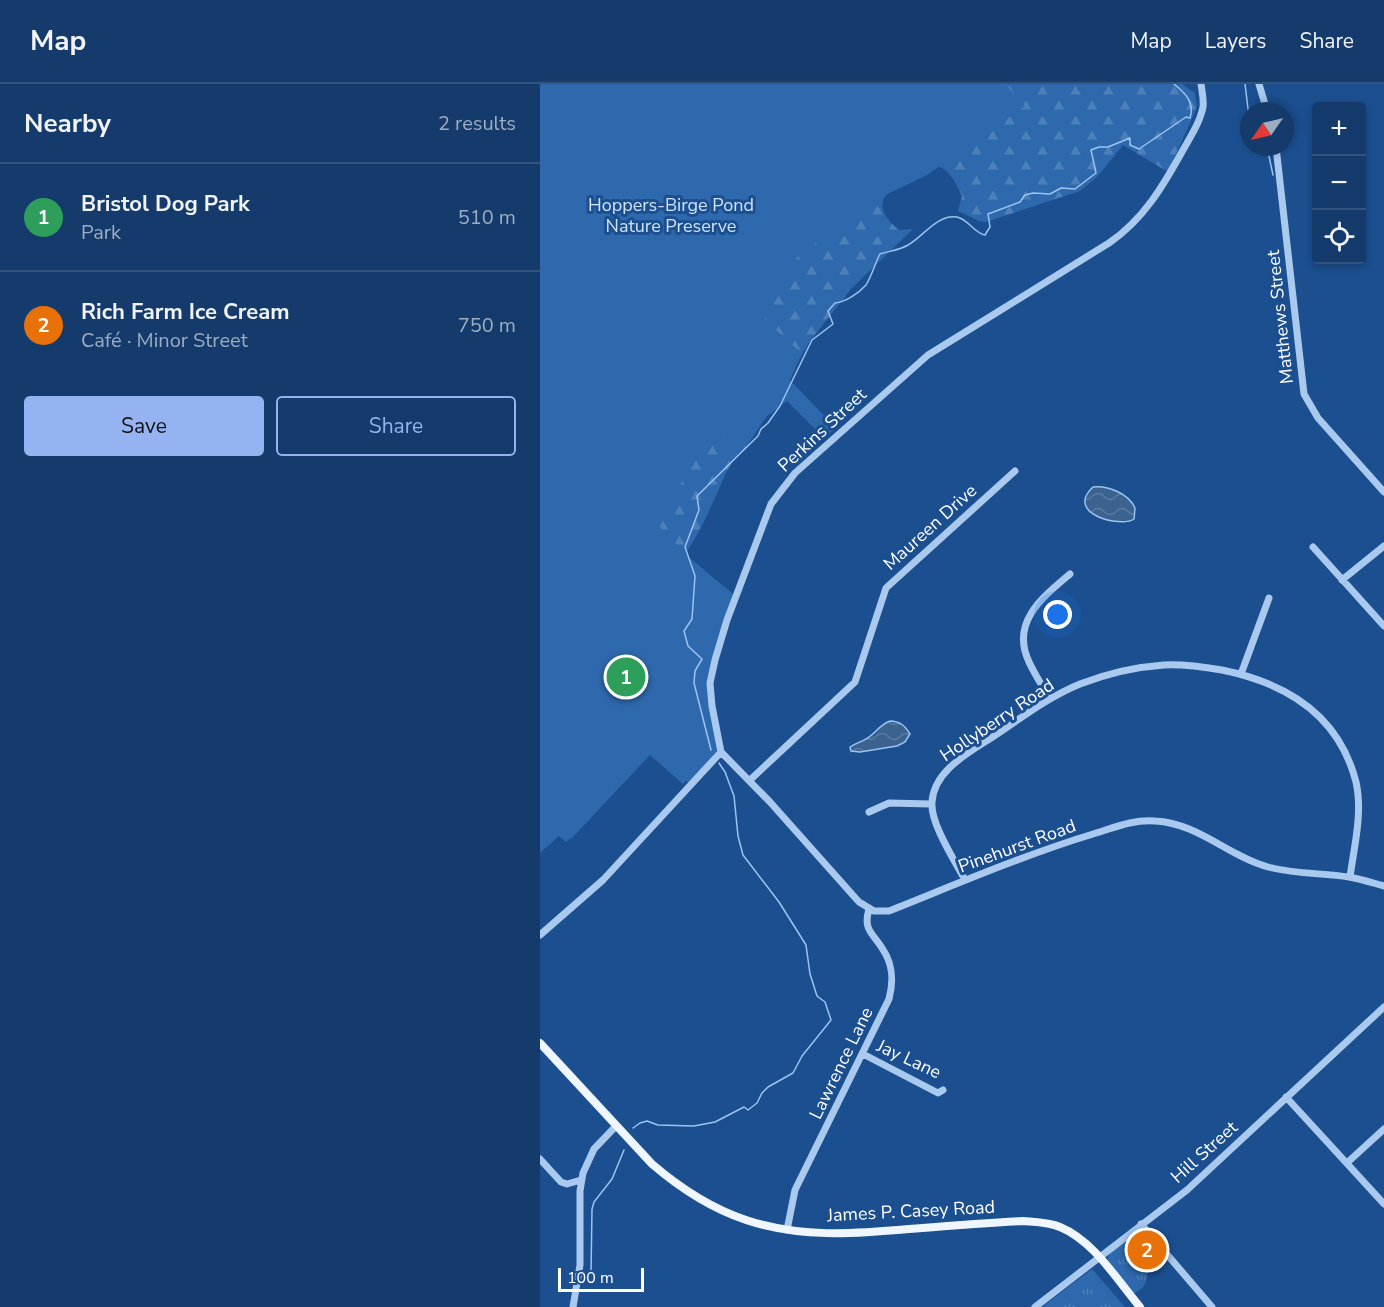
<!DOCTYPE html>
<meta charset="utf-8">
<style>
:root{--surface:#143b6b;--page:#214673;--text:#f1f3f6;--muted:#9dadc1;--line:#33557e;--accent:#95b2f1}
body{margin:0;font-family:"Nunito Sans",sans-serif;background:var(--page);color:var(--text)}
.controls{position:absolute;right:18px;top:18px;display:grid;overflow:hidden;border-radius:6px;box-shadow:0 3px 9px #0003}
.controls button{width:54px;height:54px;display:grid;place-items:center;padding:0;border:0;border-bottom:2px solid var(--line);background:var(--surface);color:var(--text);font:30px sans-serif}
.compass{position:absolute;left:700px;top:18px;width:54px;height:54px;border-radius:50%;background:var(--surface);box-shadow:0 3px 9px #0003;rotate:236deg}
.scale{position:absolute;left:18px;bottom:15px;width:86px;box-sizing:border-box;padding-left:6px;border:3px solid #fff;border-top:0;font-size:16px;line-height:21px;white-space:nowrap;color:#fff;-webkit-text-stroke:4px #1b4f8f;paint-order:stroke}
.you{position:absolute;left:518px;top:531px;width:21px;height:21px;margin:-15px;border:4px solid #fff;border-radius:50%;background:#1a73e8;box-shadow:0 0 0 9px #1a73e833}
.badge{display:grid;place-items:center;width:39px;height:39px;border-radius:50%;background:var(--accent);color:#fff;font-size:20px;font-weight:700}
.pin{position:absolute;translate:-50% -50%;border:3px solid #fff;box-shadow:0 2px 6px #0006}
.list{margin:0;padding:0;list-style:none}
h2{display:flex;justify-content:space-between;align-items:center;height:78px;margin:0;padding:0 24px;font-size:26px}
h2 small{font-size:20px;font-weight:400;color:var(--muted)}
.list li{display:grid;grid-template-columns:39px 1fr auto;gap:18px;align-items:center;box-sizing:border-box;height:108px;padding:0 24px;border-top:2px solid var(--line)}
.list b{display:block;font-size:22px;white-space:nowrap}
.list p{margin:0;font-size:20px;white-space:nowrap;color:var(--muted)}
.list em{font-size:20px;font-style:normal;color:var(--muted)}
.actions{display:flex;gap:12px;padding:18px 24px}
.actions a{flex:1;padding:14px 0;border:2px solid var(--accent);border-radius:6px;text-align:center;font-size:21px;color:var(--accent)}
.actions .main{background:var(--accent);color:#111}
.icon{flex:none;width:33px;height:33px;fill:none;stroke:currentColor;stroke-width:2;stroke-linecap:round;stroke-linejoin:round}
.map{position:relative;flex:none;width:844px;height:1223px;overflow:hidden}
header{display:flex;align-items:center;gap:36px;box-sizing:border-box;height:84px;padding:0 30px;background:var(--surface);border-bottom:2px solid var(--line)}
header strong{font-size:28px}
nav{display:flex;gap:33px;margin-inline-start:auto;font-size:21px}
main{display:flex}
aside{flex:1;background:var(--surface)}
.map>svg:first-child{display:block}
.grass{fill:url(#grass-tufts)}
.forest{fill:url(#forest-firs)}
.park{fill:#2e69ad}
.water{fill:url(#water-waves);stroke:#9cc4f0;stroke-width:1.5}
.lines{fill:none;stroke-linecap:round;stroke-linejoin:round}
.stream{stroke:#9cc4f0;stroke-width:1.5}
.minor{stroke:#a9c9ee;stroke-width:7}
.major{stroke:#f0f6ff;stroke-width:8}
.labels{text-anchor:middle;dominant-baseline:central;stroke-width:6;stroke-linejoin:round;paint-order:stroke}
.park-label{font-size:18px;fill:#cfe3fa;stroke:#1b4f8f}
.street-label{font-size:18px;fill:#fff;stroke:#1b4f8f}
</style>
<header>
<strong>Map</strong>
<nav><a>Map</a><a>Layers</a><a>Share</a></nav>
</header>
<main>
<aside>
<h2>Nearby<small>2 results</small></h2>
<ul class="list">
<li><span class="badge" style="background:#2e9e5b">1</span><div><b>Bristol Dog Park</b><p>Park</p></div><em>510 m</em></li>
<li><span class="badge" style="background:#e8710a">2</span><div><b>Rich Farm Ice Cream</b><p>Café · Minor Street</p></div><em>750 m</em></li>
</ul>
<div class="actions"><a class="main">Save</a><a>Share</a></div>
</aside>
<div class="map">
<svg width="844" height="1223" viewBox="0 0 844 1223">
<defs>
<pattern id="grass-tufts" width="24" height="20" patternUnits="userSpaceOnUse" patternTransform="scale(1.5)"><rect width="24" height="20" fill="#2e69ad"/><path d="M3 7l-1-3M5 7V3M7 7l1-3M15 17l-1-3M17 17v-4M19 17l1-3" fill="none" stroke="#4d80b9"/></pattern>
<pattern id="forest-firs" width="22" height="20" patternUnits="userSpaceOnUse" patternTransform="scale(1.5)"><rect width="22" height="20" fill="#2e69ad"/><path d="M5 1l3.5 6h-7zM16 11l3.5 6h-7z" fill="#4d80b9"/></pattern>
<pattern id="water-waves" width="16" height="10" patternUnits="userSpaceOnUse" patternTransform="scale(1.5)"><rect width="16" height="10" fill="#3c6290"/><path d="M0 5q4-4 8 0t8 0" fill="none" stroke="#597aa1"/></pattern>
</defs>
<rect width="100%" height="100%" fill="#1b4f8f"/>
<path class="grass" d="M584,1159C605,1162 619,1200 594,1209L568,1179C566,1169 576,1165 584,1159Z
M552,1185L585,1223H502Z"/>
<path class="forest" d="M0,0H642L655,9L657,23L628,88L583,61L557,93L540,107L446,138L439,137L418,127L422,112C416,100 411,87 398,82C369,96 315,110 359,146L373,145L311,205L270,257L260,274L248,300L204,366C190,377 186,389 179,405C169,427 159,451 144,471L192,509L163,596L171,652Z"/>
<path class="park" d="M0,0H465L485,22L387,91L329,119L257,173L225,236L259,267L244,290L296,344L284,354L247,317L191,360L170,344L119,442L150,474L196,513L170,599L181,668L150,700L146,697L143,700L110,671L31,755L30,754L26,758L19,752L0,769Z"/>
<path class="water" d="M553,403C568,401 589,410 595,424L594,435C581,444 524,430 553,403Z
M350,637C360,637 365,642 370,650L365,658L357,662L320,668L311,667L310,663C316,659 324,657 329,653C337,647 340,641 350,637Z"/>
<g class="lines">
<path class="stream" d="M705,0L709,33
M727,63L733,91
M171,666L154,599L155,587L162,575L148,562L144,547L152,535L155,492L145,463L159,426L157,412L218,352L221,345L228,339L240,322L272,256L293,240L288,227L295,219C305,218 318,210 325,202C329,199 336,177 340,170C349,167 360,166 368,161C383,153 397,130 417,133C428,135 434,149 445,151L450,143L448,130L480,118L485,111L493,109L510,110L521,104L535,105L556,89L551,66L559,63H568L590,54V61L599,65L646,33L650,34C655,18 645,9 634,0
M93,1044L100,1039L107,1037L118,1041L154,1042L175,1038L204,1023L208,1026L217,1019L222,1009L228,1003L253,989L262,972L291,936L285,918L277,912L270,890L266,861L239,818L203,771L198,752L194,712L185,688L179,679
M51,1189L52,1125L54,1118L72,1095L84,1066"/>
<path class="minor" d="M719,0L727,27
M736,63L764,310L778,334L844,408
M773,463L844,542
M802,496L844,462
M701,590L729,514
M510,615C503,603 495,591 489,578C470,538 503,513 530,490
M181,668L230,718L319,818L334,827H349C417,800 484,771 553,750C573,744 594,735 615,737C658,739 688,772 728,783C754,790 782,789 809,793C821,795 833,799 844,802
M210,696L315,598L346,504L475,387
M329,728L349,719L391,720
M425,796C415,777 390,739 392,718C394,687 428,669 451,654C480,635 508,613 540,600C566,590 595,583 624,581C643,580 664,583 682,586C746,599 799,631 816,698C823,729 814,763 810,793
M0,851L63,796L181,668L172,622L170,599L175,576L187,536L231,420L255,389L388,271L569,159C604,135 623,102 643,66C651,52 660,38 663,23C664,15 662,8 661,0
M323,970L398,1009L403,1006
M746,1013L844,1120
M0,1075L21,1098L27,1100L41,1096
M808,1078L844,1045
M601,1140L672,1223
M247,1146L255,1106L349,915C354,896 353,880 342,864C332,848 323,846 329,825
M33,1223L40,1181V1107L43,1089L54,1065L76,1042
M495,1223L647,1106L844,923"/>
<path class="major" d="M0,959L112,1080C140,1104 170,1124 206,1136C260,1154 313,1150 369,1145C407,1142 444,1139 483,1137C495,1138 509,1138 520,1143C554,1157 577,1196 600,1223"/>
</g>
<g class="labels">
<g class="park-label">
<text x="131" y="121">Hoppers-Birge Pond<tspan x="131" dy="21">Nature Preserve</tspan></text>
</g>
<g class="street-label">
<text transform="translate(740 233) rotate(-96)">Matthews Street</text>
<text transform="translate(282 346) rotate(-43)">Perkins Street</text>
<text transform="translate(390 443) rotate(-42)">Maureen Drive</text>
<text transform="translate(457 636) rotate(-34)">Hollyberry Road</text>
<text transform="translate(477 762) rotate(-20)">Pinehurst Road</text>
<text transform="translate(369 975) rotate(25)">Jay Lane</text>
<text transform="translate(301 979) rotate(-64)">Lawrence Lane</text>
<text transform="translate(664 1068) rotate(-42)">Hill Street</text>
<text transform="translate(371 1127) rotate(-3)">James P. Casey Road</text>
</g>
</g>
</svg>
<div class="controls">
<button>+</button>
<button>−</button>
<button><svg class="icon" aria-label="locate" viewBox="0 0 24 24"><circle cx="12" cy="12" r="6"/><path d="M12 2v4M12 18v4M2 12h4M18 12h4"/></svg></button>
</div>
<svg class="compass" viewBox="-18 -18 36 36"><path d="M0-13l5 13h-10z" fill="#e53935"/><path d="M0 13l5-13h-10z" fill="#9dadc1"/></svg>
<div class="scale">100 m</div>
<div class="you"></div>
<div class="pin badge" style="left:86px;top:593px;background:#2e9e5b">1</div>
<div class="pin badge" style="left:607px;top:1166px;background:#e8710a">2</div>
</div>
</main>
